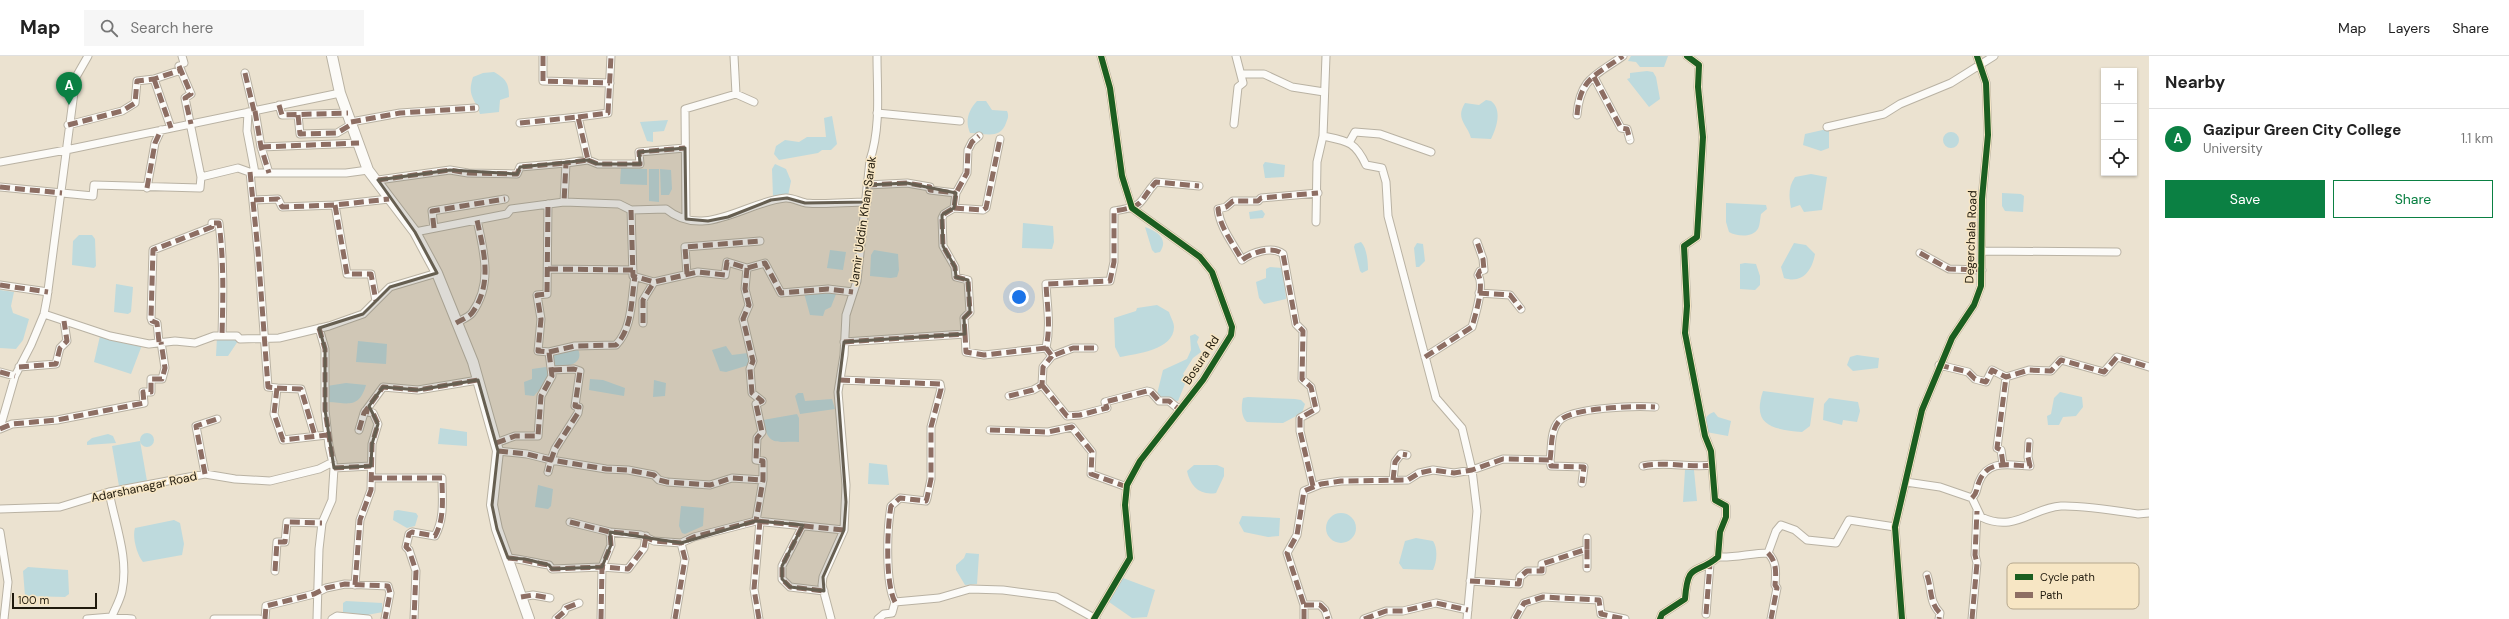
<!DOCTYPE html>
<meta charset="utf-8">
<style>
:root{--surface:#fff;--page:#f6f6f6;--text:#222;--muted:#767676;--line:#e0e0e0;--accent:#0b8043}
body{margin:0;font-family:"DM Sans",sans-serif;background:var(--page);color:var(--text)}
.controls{position:absolute;right:12px;top:12px;display:grid;overflow:hidden;border-radius:0px;box-shadow:0 1px 3px #0004}
.controls button{width:36px;height:36px;display:grid;place-items:center;padding:0;border:0;border-bottom:1px solid var(--line);background:var(--surface);color:var(--text);font:20px sans-serif}
.scale{position:absolute;left:12px;bottom:10px;width:85px;box-sizing:border-box;padding-left:4px;border:2px solid #1f190c;border-top:0;font-size:11px;line-height:14px;white-space:nowrap;color:#1f190c;-webkit-text-stroke:3px #f7e6c4;paint-order:stroke}
.you{position:absolute;left:1019px;top:241px;width:14px;height:14px;margin:-10px;border:3px solid #fff;border-radius:50%;background:#1a73e8;box-shadow:0 0 0 6px #1a73e833}
.badge{display:grid;place-items:center;width:26px;height:26px;border-radius:50%;background:var(--accent);color:#fff;font-size:13px;font-weight:700}
.pin{position:absolute;translate:-50% -33px;filter:drop-shadow(0 1px 2px #0008)}
.pin::after{content:'';position:absolute;top:21px;width:14px;height:12px;background:inherit;clip-path:polygon(0 0,100% 0,50% 100%)}
.list{margin:0;padding:0;list-style:none}
h2{display:flex;justify-content:space-between;align-items:center;height:52px;margin:0;padding:0 16px;font-size:17px}
h2 small{font-size:13px;font-weight:400;color:var(--muted)}
.list li{display:grid;grid-template-columns:26px 1fr auto;gap:12px;align-items:center;box-sizing:border-box;height:60px;padding:0 16px;border-top:1px solid var(--line)}
.list b{display:block;font-size:15px;white-space:nowrap}
.list p{margin:0;font-size:13px;white-space:nowrap;color:var(--muted)}
.list em{font-size:13px;font-style:normal;color:var(--muted)}
.actions{display:flex;gap:8px;padding:12px 16px}
.actions a{flex:1;padding:9px 0;border:1px solid var(--accent);border-radius:0px;text-align:center;font-size:14px;color:var(--accent)}
.actions .main{background:var(--accent);color:#fff}
.icon{flex:none;width:22px;height:22px;fill:none;stroke:currentColor;stroke-width:2;stroke-linecap:round;stroke-linejoin:round}
.map{position:relative;flex:none;width:2149px;height:563px;overflow:hidden}
header{display:flex;align-items:center;gap:24px;box-sizing:border-box;height:56px;padding:0 20px;background:var(--surface);border-bottom:1px solid var(--line)}
header strong{font-size:19px}
nav{display:flex;gap:22px;margin-inline-start:auto;font-size:14px}
.search{width:280px;height:36px;background:var(--page);display:flex;align-items:center;gap:10px;box-sizing:border-box;padding:0 14px;border-radius:0px;color:var(--muted);font-size:15px}
main{display:flex}
aside{flex:1;background:var(--surface)}
.map>svg:first-child{display:block}
.water{fill:#bedadd}
.lines{fill:none;stroke-linecap:round;stroke-linejoin:round}
.minor-casing{stroke:#b9b2a3;stroke-width:9}
.secondary-casing{stroke:#b9b2a3;stroke-width:12}
.minor{stroke:#fcfbf8;stroke-width:7}
.secondary{stroke:#fcfbf8;stroke-width:10}
.quiet{stroke:#8d6e63;stroke-width:5;stroke-dasharray:10 5;stroke-linecap:butt}
.cycleway-casing{stroke:#f7e6c4;stroke-width:8}
.cycleway{stroke:#1b5e20;stroke-width:6}
.marked{fill:#665f51;fill-opacity:0.2;stroke:#665f51;stroke-width:3;stroke-linejoin:round}
.labels{text-anchor:middle;dominant-baseline:central;stroke-width:3;stroke-linejoin:round;paint-order:stroke}
.street-label{font-size:12px;fill:#1f190c;stroke:#f7e6c4}
.key{fill:#f7e6c4;stroke:#b6a88d;stroke-width:1}
.key-label{font-size:11px;fill:#1f190c}
</style>
<header>
<strong>Map</strong>
<div class="search"><svg class="icon" aria-label="search" viewBox="0 0 24 24"><circle cx="10" cy="10" r="6"/><path d="M15 15l6 6"/></svg>Search here</div>
<nav><a>Map</a><a>Layers</a><a>Share</a></nav>
</header>
<main>
<div class="map">
<svg width="2149" height="563" viewBox="0 0 2149 563">
<rect width="100%" height="100%" fill="#ebe2d0"/>
<path class="water" d="M1631,0H1668L1664,11H1640L1636,6L1628,5Z
M1647,15L1653,16L1656,21L1660,43L1649,51L1627,23L1630,22V17Z
M494,16C506,23 509,27 509,41L500,44L499,56L480,58C474,41 467,40 473,21L483,17Z
M1486,44L1491,45C1503,54 1496,73 1491,83L1471,82C1467,68 1455,63 1465,47L1479,49Z
M977,45H986L992,54L1007,55C1009,60 1008,62 1006,67C1000,84 985,77 970,77C965,65 968,55 977,45Z
M832,60L837,88L831,94H822L818,97L779,104L774,98L776,90L785,84L799,86L807,81H826L824,62Z
M668,64L664,75L653,76V86L647,85L640,66Z
M1827,73L1829,75V92L1821,95L1803,89L1805,78Z
M1943 84a8 8 0 1 1 16 0a8 8 0 1 1-16 0Z
M1265,106L1285,109L1284,121L1265,122L1263,109Z
M775,108L786,113L791,125L788,140L773,141L772,113Z
M621,112L647,113V129L620,128Z
M649,113H659V146L649,145Z
M660,113L671,114L672,133L669,139H661Z
M1811,118L1827,121L1822,154L1804,156L1800,149L1791,152C1789,141 1788,131 1795,121Z
M2002,137L2021,138L2024,140L2023,156L2005,155L2002,150Z
M1726,147L1766,149L1767,153L1761,158C1760,163 1760,171 1757,174C1751,182 1736,180 1729,176L1726,166Z
M1262,154L1265,158L1263,162L1250,163L1249,156Z
M1023,167L1053,170L1054,186L1052,193L1022,192Z
M1145,171C1157,175 1169,183 1160,196L1155,197L1152,194Z
M79,179H92L95,183L96,210L94,212L72,209L73,185Z
M1361,186C1367,192 1368,206 1368,214L1362,217L1360,215L1354,191L1355,188Z
M1417,187L1423,188L1425,205L1419,211H1416L1414,192Z
M1794,187L1806,189L1815,198C1812,215 1802,228 1784,222L1781,211Z
M830,194L846,196L843,214L827,212Z
M874,194L898,198L899,214L897,221L891,222L870,220L871,199Z
M1745,207L1756,208L1760,220V229L1755,234L1740,233V208Z
M1270,211L1282,212L1284,215L1286,243L1264,248L1259,242L1256,226L1266,222V213Z
M116,228L133,231L131,256L128,258L114,256Z
M0,234L14,236L11,250L13,257L29,263L23,284L16,293L0,292Z
M826,236L836,238L831,251L825,254L823,260L810,259L804,237Z
M1157,249L1169,256C1170,260 1174,266 1174,271C1174,294 1136,298 1120,301L1115,291L1114,262L1136,255L1137,252Z
M1195,278L1199,281L1197,286L1201,296L1193,302L1183,318L1187,323L1178,345L1162,343L1157,338L1163,314L1187,303L1191,294L1190,280Z
M100,280L142,289L131,318L94,306Z
M217,281H236L238,285L228,300H216Z
M358,285L387,288L386,308L356,306Z
M726,290L732,299L748,297L750,299L749,309L726,316L720,315L712,294Z
M578,293C585,309 565,311 554,311L551,296Z
M1857,299L1879,302L1878,312L1853,315L1847,309L1850,301Z
M546,311L550,321L534,340L525,339L524,326L532,323V313Z
M590,323L603,324L625,332L624,340L589,334Z
M654,324L666,327L665,340L653,341Z
M346,327L366,329C359,353 348,347 328,346L327,330Z
M1763,335L1814,342L1810,370L1802,376C1774,373 1751,371 1763,335Z
M2060,336L2082,341L2083,351L2076,360L2063,361L2059,369H2048L2047,360L2051,358L2054,342Z
M798,337H803L805,345L832,343L835,353L800,358L795,340Z
M1248,341L1295,343L1301,344L1305,348L1302,357L1283,367L1247,366C1241,361 1241,350 1243,342Z
M1829,342L1858,346L1860,355L1857,366L1843,364L1842,369L1823,364L1824,348Z
M1714,356L1718,361L1731,365L1728,380L1706,376C1705,366 1703,360 1714,356Z
M797,358L799,362V386C775,385 768,391 763,364Z
M440,372L467,376V390L438,388Z
M140 384a7 7 0 1 1 14 0a7 7 0 1 1-14 0Z
M108,378L113,380L116,387L87,389V386L92,382Z
M140,385L147,425L119,430L112,390Z
M869,407L887,409L889,429L868,428Z
M1194,409H1217L1224,412V420L1216,437C1200,440 1190,430 1187,415Z
M1685,414H1694L1697,445L1683,446Z
M538,429L553,433L551,450L548,453L535,451Z
M681,450L704,452L703,470L685,478L682,477L679,470Z
M398,454L416,457L418,460L415,470L407,472L393,464L394,455Z
M1326 472a15 15 0 1 1 30 0a15 15 0 1 1-30 0Z
M1242,460L1280,462L1279,480L1268,481L1244,476L1239,467Z
M174,464L180,467L184,488L182,499L143,506C137,499 132,481 135,472Z
M1416,482L1433,485C1438,492 1437,506 1433,514L1403,513L1399,507L1405,485Z
M966,497L979,498L977,528L965,529L956,514V509L964,502Z
M28,511L68,514L69,538L65,541L25,540L23,515Z
M1123,522L1155,534L1147,561L1132,562L1109,546Z
M346,545L382,547L383,556L367,559L343,556V547Z"/>
<g class="lines">
<g class="minor-casing">
<path id="minor" d="M182,0L184,7
M543,0V25L610,27
M734,0L736,38L754,46
M179,10L191,38L185,42L201,121
M245,17L254,55
M1243,18H1264L1292,31L1324,36
M1594,21L1621,72L1627,73L1630,84
M154,23L171,72
M279,49L282,59L348,57
M255,55L261,91L269,117
M248,56L247,75L255,117
M877,57L960,65
M298,59L300,78L337,77L352,68
M1577,59C1580,22 1595,20 1623,0
M578,61L608,57L611,0
M351,66L400,57L475,52
M520,67L578,61L588,104L566,107L564,146
M1234,68L1238,31L1243,27L1236,0
M68,69L122,55L135,47L137,25L154,23L181,14
M1827,71L1884,58L1900,48L1951,27L1994,0
M1323,80C1347,85 1355,85 1366,109L1382,112L1386,126L1388,160L1436,342L1462,372L1472,414L1477,455L1467,563
M1350,85L1355,76L1380,78L1431,96
M261,91L359,87
M588,104L598,108H640L639,96L685,92
M0,106L66,94L340,37
M250,116L258,195L268,331L277,332L274,358L283,384L327,379
M378,124L450,114L468,117L517,118L520,111L566,107
M867,129L907,127L930,131V134L956,137
M0,131L93,140L94,129L200,132L201,121L238,112L252,117H346L368,114
M147,132L155,87L161,74
M254,144L278,143L282,151L335,149L389,143
M335,149L347,218H371L376,245
M954,152L983,154L986,152L1000,83
M631,154L633,220L654,226L698,216L725,219L727,206L747,212L765,207L781,237L828,233L853,236
M686,163L685,53L736,38
M1316,166L1317,106L1323,80L1326,0
M434,172L432,155L505,143
M415,176L507,158L511,153L564,146L619,148L631,154L666,153C704,184 745,146 785,142C792,141 799,146 806,147C826,149 847,146 867,146
M1983,195L2117,196
M1920,197L1949,213L1982,214
M747,212L745,233L749,249L743,263L753,305L750,313L752,337L762,345L756,348L762,376L757,382L756,404L763,405V424L756,465
M548,213L633,214
M687,218L685,191L760,185
M0,229L48,236
M1479,237L1510,239L1521,253
M44,258L110,280L149,288L175,285L195,287L214,280H237L240,283L279,282L329,270L363,258L390,231L437,217
M456,267C461,264 469,261 472,257C493,228 484,196 477,164
M643,267V244L654,226
M965,278L964,262L970,256L968,224L956,221L955,211L943,190L942,162L944,158L954,152L956,137L967,117L968,94L972,86L979,80
M159,286L157,267L152,265L151,262L153,194L212,171V167H219C224,205 223,242 222,280
M844,286L965,278L966,296L984,299L1046,292
M1094,292H1073L1052,300L1046,292C1051,269 1047,250 1046,228L1110,225L1114,206V155C1147,150 1137,147 1156,126L1199,130
M549,296L575,290L616,289C633,272 631,242 635,221
M1425,301L1472,271C1475,260 1485,229 1478,219L1480,215L1484,214L1483,203L1477,186
M1939,309L1968,316L1975,323L1986,326L1992,314L2006,321L2029,314L2051,315L2061,304L2104,316L2117,301L2149,311
M19,311L56,308L60,292L67,285L64,265
M552,314L574,313L580,315L575,350L579,351L578,357L555,393L551,404L606,413L628,414L654,419L659,424L667,426L710,429L732,422L763,424
M0,316L15,320
M840,324L940,328L941,333L931,371V423L927,442L926,445L900,442L891,450C887,472 885,527 895,546
M1042,329L1067,360L1080,359L1107,352L1105,346L1147,335L1151,336L1159,345H1169L1180,354
M277,332L301,333L315,380
M1009,340L1033,334L1042,329L1043,311L1052,300
M0,372L15,320L31,289L44,258L47,242L76,21L88,0
M0,373L12,368L57,364L144,347L143,336H151V323H162L165,312L161,286
M359,374L364,357L383,331L418,334L478,324
M990,374L1048,376L1072,371L1092,396L1091,418L1127,431
M496,387L515,380H538L541,340L552,320L549,296L538,295L541,263L537,239L547,238L548,148
M498,395L527,398L551,404L548,416
M1550,404C1552,392 1550,375 1559,365C1572,351 1636,350 1655,351
M2003,408L2001,394L1997,392L2006,321
M1643,410C1666,405 1688,412 1712,409
M334,412L371,410
M205,418L196,370L217,363
M372,422H442C442,442 445,462 435,480L412,476L409,478L406,491L409,494L416,515L414,563
M1393,424L1395,406L1401,398L1407,399
M1906,426L1940,431L1972,442L1981,461C2015,477 2031,452 2061,450C2081,449 2118,455 2138,458L2149,457
M1313,430L1300,375V362L1316,353L1311,331L1302,323L1303,275L1296,268L1283,198C1272,189 1251,197 1242,204C1233,187 1220,172 1218,153L1226,151L1233,145H1258L1261,142L1318,137
M109,436C115,468 129,502 122,535C120,545 114,554 111,563
M1972,442C1978,436 1976,433 1979,426C1988,402 2012,410 2030,410L2028,401L2029,386
M0,453L60,451L109,436L205,418L235,423L270,425L319,413L333,406
M570,466L610,476L641,479L654,485L681,487L694,481L756,465L844,474
M802,471L782,510V523L790,531L824,535
M0,476L8,526L4,563
M1587,493V482
M1768,497C1777,506 1776,517 1775,529L1777,532L1771,563
M1718,501C1736,502 1751,497 1768,497L1776,475L1781,469L1795,474L1807,484L1836,487L1849,464L1895,471
M508,502C523,503 534,507 549,509L552,513L602,511L611,489L610,476
M275,515L277,486H285L287,466L322,467
M1927,519C1932,533 1929,546 1940,557L1939,563
M1470,525L1519,528L1520,521L1527,515H1542V508L1587,493V512
M355,529L360,464L371,434L372,388L378,368L373,357L365,355
M521,541L533,539L550,542
M1304,549H1320L1325,554L1328,563
M1706,558L1710,508
M87,563L111,561L132,563
M214,563H259
M265,563L266,550L314,538L326,532L345,528L388,530L390,537L385,563
M317,563L319,493L322,467L332,444L334,412L329,390L325,354V293L319,272
M332,563L337,560L368,563
M556,563L564,556L566,552L579,547
M601,563L602,511L628,513L644,492L646,480
M675,563L685,503L681,487
M759,563L754,533L760,465
M831,563L822,529L823,521L844,474L846,429L838,336L844,299L846,259L857,225L870,104C881,71 877,34 877,0
M878,563L884,558L892,557L895,546L939,542L970,533L1003,534L1056,541L1096,563
M1094,563L1130,502L1125,449L1127,429L1140,405L1203,324L1231,279L1232,271L1212,216L1200,201L1132,152L1122,120L1110,32L1101,0
M1304,563V549L1287,497L1297,479L1304,435L1321,428L1341,425L1408,424L1419,417L1433,414L1454,417L1472,414L1503,403L1550,404L1551,410L1584,411L1582,427
M1364,563L1386,555H1403L1436,547L1468,554
M1515,563L1524,547L1543,541L1599,544L1601,558L1625,563
M1660,563L1662,558L1685,543C1688,504 1696,520 1718,501L1720,476L1726,461V450L1715,444L1711,395L1705,380L1685,277L1687,250L1684,190L1697,181L1703,81L1698,31L1699,9L1687,0
M1902,563L1895,471L1922,354L1952,282L1974,249L1981,230L1982,143L1988,79L1986,27L1977,0
M1972,563L1977,507L1975,499L1977,455"/>
</g>
<g class="secondary-casing">
<path id="secondary" d="M332,0L340,37L368,114L415,176L437,217L473,306L498,395L492,449L497,473L529,563"/>
</g>
<use href="#minor" class="minor"/>
<use href="#secondary" class="secondary"/>
<path class="quiet" d="M543,0V25L610,27
M179,10L191,38L185,42L191,68
M245,17L254,55
M1594,21L1621,72L1627,73L1630,84
M154,23L171,72
M279,49L282,59L348,57
M255,55L261,91L269,117
M298,59L300,78L337,77L352,68
M1577,59C1580,22 1595,20 1623,0
M578,61L608,57L611,0
M351,66L400,57L475,52
M520,67L578,61L588,104L566,107L564,146
M68,69L122,55L135,47L137,25L154,23L181,14
M261,91L359,87
M588,104L598,108H640L639,96L685,92
M250,116L258,195L268,331L277,332L274,358L283,384L327,379
M378,124L450,114L468,117L517,118L520,111L566,107
M867,129L907,127L930,131V134L956,137
M0,131L62,137
M147,132L155,87L161,74
M254,144L278,143L282,151L335,149L389,143
M335,149L347,218H371L376,245
M954,152L983,154L986,152L1000,83
M631,154L633,220L654,226L698,216L725,219L727,206L747,212L765,207L781,237L828,233L853,236
M434,172L432,155L505,143
M1920,197L1949,213L1982,214
M747,212L745,233L749,249L743,263L753,305L750,313L752,337L762,345L756,348L762,376L757,382L756,404L763,405V424L756,465
M548,213L633,214
M687,218L685,191L760,185
M0,229L48,236
M1479,237L1510,239L1521,253
M456,267C461,264 469,261 472,257C493,228 484,196 477,164
M643,267V244L654,226
M319,272L325,293V354L333,406
M965,278L964,262L970,256L968,224L956,221L955,211L943,190L942,162L944,158L954,152L956,137L967,117L968,94L972,86L979,80
M159,286L157,267L152,265L151,262L153,194L212,171V167H219C224,205 223,242 222,280
M844,286L965,278L966,296L984,299L1046,292
M1094,292H1073L1052,300L1046,292C1051,269 1047,250 1046,228L1110,225L1114,206V155C1147,150 1137,147 1156,126L1199,130
M549,296L575,290L616,289C633,272 631,242 635,221
M1425,301L1472,271C1475,260 1485,229 1478,219L1480,215L1484,214L1483,203L1477,186
M1939,309L1968,316L1975,323L1986,326L1992,314L2006,321L2029,314L2051,315L2061,304L2104,316L2117,301L2149,311
M19,311L56,308L60,292L67,285L64,265
M552,314L574,313L580,315L575,350L579,351L578,357L555,393L551,404L606,413L628,414L654,419L659,424L667,426L710,429L732,422L763,424
M0,316L15,320
M840,324L940,328L941,333L931,371V423L927,442L926,445L900,442L891,450C887,472 885,527 895,546
M1042,329L1067,360L1080,359L1107,352L1105,346L1147,335L1151,336L1159,345H1169L1180,354
M277,332L301,333L315,380
M1009,340L1033,334L1042,329L1043,311L1052,300
M0,373L12,368L57,364L144,347L143,336H151V323H162L165,312L161,286
M359,374L364,357L383,331L418,334L478,324
M990,374L1048,376L1072,371L1092,396L1091,418L1127,431
M496,387L515,380H538L541,340L552,320L549,296L538,295L541,263L537,239L547,238L548,148
M498,395L527,398L551,404L548,416
M1550,404C1552,392 1550,375 1559,365C1572,351 1636,350 1655,351
M2003,408L2001,394L1997,392L2006,321
M1643,410C1666,405 1688,412 1712,409
M334,412L371,410
M205,418L196,370L217,363
M372,422H442C442,442 445,462 435,480L412,476L409,478L406,491L409,494L416,515L414,563
M1393,424L1395,406L1401,398L1407,399
M1313,430L1300,375V362L1316,353L1311,331L1302,323L1303,275L1296,268L1283,198C1272,189 1251,197 1242,204C1233,187 1220,172 1218,153L1226,151L1233,145H1258L1261,142L1318,137
M1972,442C1978,436 1976,433 1979,426C1988,402 2012,410 2030,410L2028,401L2029,386
M570,466L610,476L641,479L654,485L681,487L694,481L756,465L844,474
M802,471L782,510V523L790,531L824,535
M1587,493V482
M1768,497C1777,506 1776,517 1775,529L1777,532L1771,563
M508,502C523,503 534,507 549,509L552,513L602,511L611,489L610,476
M275,515L277,486H285L287,466L322,467
M1927,519C1932,533 1929,546 1940,557L1939,563
M1470,525L1519,528L1520,521L1527,515H1542V508L1587,493V512
M355,529L360,464L371,434L372,388L378,368L373,357L365,355
M521,541L533,539L550,542
M1304,549H1320L1325,554L1328,563
M1706,558L1710,508
M265,563L266,550L314,538L326,532L345,528L388,530L390,537L385,563
M556,563L564,556L566,552L579,547
M601,563L602,511L628,513L644,492L646,480
M675,563L685,503L681,487
M759,563L754,533L760,465
M1304,563V549L1287,497L1297,479L1304,435L1321,428L1341,425L1408,424L1419,417L1433,414L1454,417L1472,414L1503,403L1550,404L1551,410L1584,411L1582,427
M1364,563L1386,555H1403L1436,547L1468,554
M1515,563L1524,547L1543,541L1599,544L1601,558L1625,563
M1972,563L1977,507L1975,499L1977,455"/>
<g class="cycleway-casing">
<path id="cycleway" d="M1094,563L1130,502L1125,449L1127,429L1140,405L1203,324L1231,279L1232,271L1212,216L1200,201L1132,152L1122,120L1110,32L1101,0
M1660,563L1662,558L1685,543C1688,504 1696,520 1718,501L1720,476L1726,461V450L1715,444L1711,395L1705,380L1685,277L1687,250L1684,190L1697,181L1703,81L1698,31L1699,9L1687,0
M1902,563L1895,471L1922,354L1952,282L1974,249L1981,230L1982,143L1988,79L1986,27L1977,0"/>
</g>
<use href="#cycleway" class="cycleway"/>
</g>
<path class="marked" d="M685,92L686,163L708,165L728,161L771,144L787,142L805,147L867,146V129L907,127L956,137L954,152L942,159L943,190L955,211L956,221L968,224L970,256L964,262L965,278L844,286L838,336L846,446L844,474L823,521L824,535L790,531L782,523V510L803,469L756,465L681,487L610,476L611,489L602,511L552,513L549,509L525,503L508,502L497,473L492,449L498,395L478,324L418,334L383,331L369,350L378,368L372,388L371,410L334,412L325,354V293L319,272L363,258L390,231L437,217L415,176L378,124L450,114L517,118L520,111L588,104L598,108H640L639,96Z"/>
<g class="labels">
<g class="street-label">
<text transform="translate(863 165) rotate(-82)">Jamir Uddin Khan Sarak</text>
<text transform="translate(1971 181) rotate(-88)">Degerchala Road</text>
<text transform="translate(1201 304) rotate(-57)">Bosura Rd</text>
<text transform="translate(144 431) rotate(-12)">Adarshanagar Road</text>
</g>
</g>
<rect x="2007" y="507" width="132" height="46" rx="6" class="key"/>
<rect x="2015" y="518" width="18" height="6" fill="#1b5e20"/>
<rect x="2015" y="536" width="18" height="6" fill="#8d6e63"/>
<g class="key-label">
<text x="2040" y="525">Cycle path</text>
<text x="2040" y="543">Path</text>
</g>
</svg>
<div class="controls">
<button>+</button>
<button>−</button>
<button><svg class="icon" aria-label="locate" viewBox="0 0 24 24"><circle cx="12" cy="12" r="6"/><path d="M12 2v4M12 18v4M2 12h4M18 12h4"/></svg></button>
</div>
<div class="scale">100 m</div>
<div class="you"></div>
<div class="pin badge" style="left:69px;top:49px">A</div>
</div>
<aside>
<h2>Nearby<small></small></h2>
<ul class="list">
<li><span class="badge">A</span><div><b>Gazipur Green City College</b><p>University</p></div><em>1.1 km</em></li>
</ul>
<div class="actions"><a class="main">Save</a><a>Share</a></div>
</aside>
</main>
